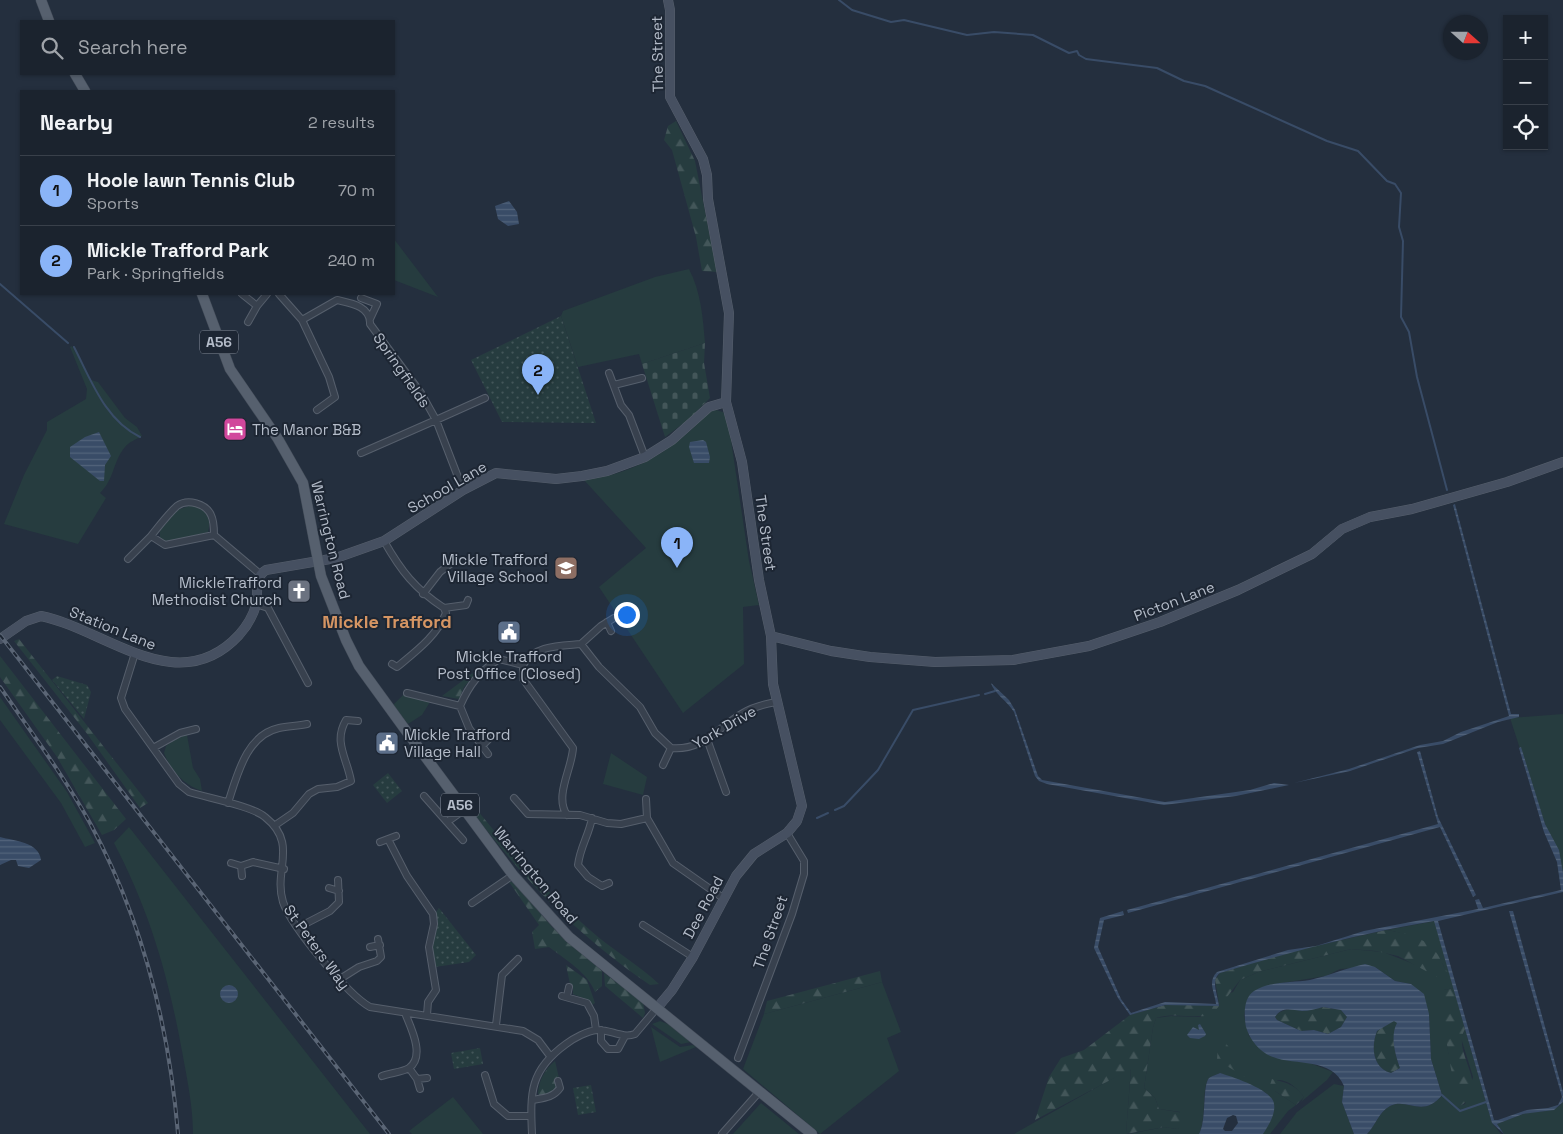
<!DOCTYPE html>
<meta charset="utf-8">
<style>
:root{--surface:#1b232e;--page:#242b36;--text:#f1f3f6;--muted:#a0a4aa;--line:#39404a;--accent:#8ab4f8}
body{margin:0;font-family:"Space Grotesk",sans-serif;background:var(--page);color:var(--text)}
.controls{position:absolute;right:15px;top:15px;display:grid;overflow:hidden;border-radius:0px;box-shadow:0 1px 4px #0004}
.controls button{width:45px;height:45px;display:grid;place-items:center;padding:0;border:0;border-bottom:1px solid var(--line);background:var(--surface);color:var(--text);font:25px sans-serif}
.compass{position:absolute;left:1443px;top:15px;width:45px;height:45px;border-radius:50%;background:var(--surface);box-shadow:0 1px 4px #0004;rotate:111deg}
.you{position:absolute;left:626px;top:614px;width:18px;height:18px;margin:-12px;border:4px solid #fff;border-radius:50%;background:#1a73e8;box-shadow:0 0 0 8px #1a73e833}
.badge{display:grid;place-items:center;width:32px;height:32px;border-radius:50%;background:var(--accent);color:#111;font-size:16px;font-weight:700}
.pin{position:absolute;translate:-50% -41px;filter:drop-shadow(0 1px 2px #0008)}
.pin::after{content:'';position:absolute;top:26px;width:18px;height:15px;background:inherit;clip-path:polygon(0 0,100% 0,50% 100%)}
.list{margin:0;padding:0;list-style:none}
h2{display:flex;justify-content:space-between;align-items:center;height:65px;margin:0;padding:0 20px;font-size:21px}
h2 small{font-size:16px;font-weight:400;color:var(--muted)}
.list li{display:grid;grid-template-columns:32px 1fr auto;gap:15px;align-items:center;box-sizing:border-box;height:70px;padding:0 20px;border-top:1px solid var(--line)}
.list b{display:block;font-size:19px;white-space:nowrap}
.list p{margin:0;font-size:16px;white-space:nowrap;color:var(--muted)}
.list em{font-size:16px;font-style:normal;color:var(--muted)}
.icon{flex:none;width:28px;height:28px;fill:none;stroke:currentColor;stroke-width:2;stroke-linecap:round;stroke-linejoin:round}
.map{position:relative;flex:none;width:1563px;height:1134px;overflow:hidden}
.search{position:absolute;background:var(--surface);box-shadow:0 1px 4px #0004;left:20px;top:20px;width:375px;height:55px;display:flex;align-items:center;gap:12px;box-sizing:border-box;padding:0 18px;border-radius:0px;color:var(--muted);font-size:19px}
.panel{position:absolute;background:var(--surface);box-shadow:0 1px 4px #0004;left:20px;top:90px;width:375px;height:205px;border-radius:0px}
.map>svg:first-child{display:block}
.grass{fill:#263c3f}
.forest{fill:url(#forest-firs)}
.cemetery{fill:url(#cemetery-stones)}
.park{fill:url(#park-dots)}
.water{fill:url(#water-rules);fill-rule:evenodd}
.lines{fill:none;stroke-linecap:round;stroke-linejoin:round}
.stream{stroke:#394c67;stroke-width:2}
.street-casing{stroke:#565f6c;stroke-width:8}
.secondary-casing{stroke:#565f6c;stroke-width:10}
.primary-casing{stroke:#414a57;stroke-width:11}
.street{stroke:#38414e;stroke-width:6}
.secondary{stroke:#465061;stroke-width:9}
.primary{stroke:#56606e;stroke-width:10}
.rail-casing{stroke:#5a6575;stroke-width:4}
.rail{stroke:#1d2633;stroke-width:2;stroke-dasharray:5.5;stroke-linecap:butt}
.labels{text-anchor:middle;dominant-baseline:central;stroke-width:4;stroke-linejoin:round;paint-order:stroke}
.shield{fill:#1d2633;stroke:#878f9c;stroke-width:1}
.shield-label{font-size:14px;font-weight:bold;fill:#b4bcc9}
.street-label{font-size:15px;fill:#b4bcc9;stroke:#1d2633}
.poi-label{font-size:15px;fill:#b4bcc9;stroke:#1d2633;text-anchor:start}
.quarter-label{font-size:18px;font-weight:bold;fill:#d59563;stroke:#1d2633}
</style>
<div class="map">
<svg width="1563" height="1134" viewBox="0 0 1563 1134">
<defs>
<pattern id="forest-firs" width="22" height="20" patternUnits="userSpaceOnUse" patternTransform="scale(1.25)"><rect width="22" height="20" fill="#263c3f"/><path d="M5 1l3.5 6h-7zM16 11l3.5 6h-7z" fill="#435659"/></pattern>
<pattern id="cemetery-stones" width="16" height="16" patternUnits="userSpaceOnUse" patternTransform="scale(1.25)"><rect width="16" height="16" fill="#263c3f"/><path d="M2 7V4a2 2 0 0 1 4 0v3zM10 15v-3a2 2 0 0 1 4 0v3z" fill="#435659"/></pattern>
<pattern id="park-dots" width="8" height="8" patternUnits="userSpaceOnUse" patternTransform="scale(1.25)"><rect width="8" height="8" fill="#263c3f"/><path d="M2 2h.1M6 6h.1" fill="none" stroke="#435659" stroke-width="1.8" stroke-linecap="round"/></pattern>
<pattern id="water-rules" width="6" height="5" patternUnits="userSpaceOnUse" patternTransform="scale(1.25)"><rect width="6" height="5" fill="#394c67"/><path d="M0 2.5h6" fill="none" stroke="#53647b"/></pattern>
</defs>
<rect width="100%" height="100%" fill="#242f3e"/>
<path class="grass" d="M394,239L438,297L394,280Z
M689,269C701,292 703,318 705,343L642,364L639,354L578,367L561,316L563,311L655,277Z
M72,346L91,380L98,382L125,418L137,427L142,436C137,439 129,442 125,447C113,461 114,480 100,493L106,498L78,544L4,524L24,475L47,430V422L86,399L87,389L70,347Z
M716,410L723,412L728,420L749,561L759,605L743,607L744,664L683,713L599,587L646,548L584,480C636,474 675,449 710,411Z
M192,505C206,508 212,519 208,532L165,543L160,539V529L177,510Z
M403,695L430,702L422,715L408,724L393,705Z
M0,697L67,792L95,843L85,847L61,803L0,720Z
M1563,714V873L1538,804L1510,718Z
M187,735L193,768L200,779L202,791C185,786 170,770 164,753L166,746L180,736Z
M611,753L647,777L643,795L603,784Z
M129,827L370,1134H193C193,1106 187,1079 182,1051C168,975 150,912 114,843Z
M1435,921L1454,988L1444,990L1448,1051L1457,1087V1107L1465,1104L1473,1077L1461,1038L1465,1029L1492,1123L1501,1134H1367C1376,1125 1378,1113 1390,1106C1407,1097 1423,1119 1442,1095L1431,1059L1429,1014L1411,984L1395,981L1375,967L1340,969L1326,976L1282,983L1253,992L1247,1001L1244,1016L1249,1036L1273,1057L1310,1063L1333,1072L1327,1080L1301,1102L1304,1097C1296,1088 1290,1080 1277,1080L1275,1091L1296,1105L1288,1111L1270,1134H1263L1274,1110L1266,1093L1220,1073C1218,1074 1212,1076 1209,1078C1201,1088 1207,1120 1199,1134H1129L1164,1127L1178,1129L1180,1112L1159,1109L1155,1098L1144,1088L1153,1027L1156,1018L1171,1016L1200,1017L1219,1006L1218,997L1233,992L1240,980L1258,972L1351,949L1383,952L1419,966L1445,970C1435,944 1411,934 1386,930Z
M882,982L901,1032L887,1038L899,1071L820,1134L743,1069L764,1014Z
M660,1021L670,1025L691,1042L681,1044L652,1024Z
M651,1027L680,1047L693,1045L696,1047L660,1062Z
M1131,1068L1126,1134H1014Z
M1334,1084L1344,1086L1342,1102L1354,1134H1280L1297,1112Z
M453,1097L483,1134H412L409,1131Z
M1563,1102V1134H1504L1497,1124C1505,1121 1514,1117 1523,1114C1537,1109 1553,1115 1563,1102Z
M761,1103L799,1134H733Z"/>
<path class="forest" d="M676,121L695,161L717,272L702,271L696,237L672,150L664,140L668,126Z
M19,639L148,803L140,808L88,735L14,641Z
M0,656L126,819L114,830L102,835L57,757L0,677Z
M481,667L464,687L459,699L442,696Z
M477,810C512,853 548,894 590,930C612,950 638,964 659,984L650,985C578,936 527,883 474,814Z
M509,882H513L553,928L602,971V986L595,992C587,972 566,960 549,947L535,949L532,932L539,925Z
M1386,930C1405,933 1427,937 1438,955C1443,963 1443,969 1451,975L1439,978L1398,956L1376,951L1351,949L1258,972L1240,980L1227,997H1218L1215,980L1220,973L1285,953Z
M566,965L587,980L595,1003L592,1005L585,999L573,994V985L570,984Z
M880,971L882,982L764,1014L767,1001Z
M604,973L643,1002L645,1013L643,1018L605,986Z
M1454,988L1465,1029C1450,1054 1495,1088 1457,1108C1457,1091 1454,1084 1451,1069C1446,1043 1443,1016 1444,990Z
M1186,1004L1219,1006L1212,1015C1194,1019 1174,1012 1156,1018L1153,1027L1144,1088L1155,1098L1159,1109L1184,1113L1178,1129L1164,1127L1126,1134L1131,1069L1035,1120L1049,1077L1061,1058L1084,1050L1130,1015L1165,1005Z
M1323,1007L1341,1010L1347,1017L1341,1027L1328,1034L1314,1030L1301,1031L1277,1020L1275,1017C1284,1003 1306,1013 1323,1007Z
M1394,1020L1398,1023C1390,1036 1395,1054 1400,1068L1391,1073C1372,1068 1371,1046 1377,1031Z
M1223,1039L1239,1062L1245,1066L1253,1076L1250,1080L1217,1060L1218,1044Z
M555,1061L559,1078L555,1083L556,1087L554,1091L540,1097L538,1093C539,1080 545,1069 555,1061Z
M1272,1079C1287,1083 1294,1084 1304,1097L1296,1105L1275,1091L1270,1085Z"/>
<path class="cemetery" d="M705,343L704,363L710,398L688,420L665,437L642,364Z"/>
<path class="park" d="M561,316L596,423L502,422L471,360Z
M57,676L87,685L91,692L84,719L52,680Z
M388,773L402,791L387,803L373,785Z
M439,908L476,955L469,962L435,967L432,939L437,925L436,912Z
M480,1048L483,1064L454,1069L451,1053Z
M591,1085L596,1112L578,1115L573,1088Z"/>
<path class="water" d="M509,201L517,212L519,224L508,226L498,219L495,206Z
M99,432L111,456L105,465L104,481H100L70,457V447L85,437Z
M703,440L706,442L710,457L709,463H694L689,447L690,442Z
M1455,504L1511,714H1519V717L1498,722L1443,744L1418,748L1350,771L1294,783L1349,769L1420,745L1443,741L1461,732L1509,716L1453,505Z
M991,683L1009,700L1015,710L1038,776L1042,780L1165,802L1250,790L1274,783L1289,785L1236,796L1164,805L1047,784L1039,781L1035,776L1014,712C1008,702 993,692 991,683Z
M1521,747L1545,824L1559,850L1563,873V892L1438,921L1494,1120H1498L1527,1110L1548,1108L1558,1105L1562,1097L1509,911H1513L1563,1092V1102L1554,1110L1523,1114L1497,1124L1504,1134L1492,1123L1434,921C1361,933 1291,952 1220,973C1210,980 1218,995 1219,1006L1165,1005L1130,1015L1118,998L1094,948L1100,918L1123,911L1124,915L1104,920L1098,947L1121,999L1131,1013L1165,1002L1216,1004C1215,992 1207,982 1217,972L1288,950L1316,946L1364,931L1478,909L1475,900L1479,899L1483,908L1561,890L1557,862L1544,832L1519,748Z
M1420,751L1438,817L1476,895L1473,897L1440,827L1128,913L1127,910L1438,824L1417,752Z
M0,837C15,841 39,842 41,860L29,868L18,866L16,860H11L0,865Z
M1365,964L1375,967L1395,981L1411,984L1424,994L1429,1014L1431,1059L1442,1095C1423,1119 1407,1097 1390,1106C1378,1113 1376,1125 1367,1134H1354L1342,1102L1344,1086C1332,1057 1296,1066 1273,1057C1259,1052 1250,1040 1246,1027C1244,1016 1243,998 1254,991C1270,981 1291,983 1310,980C1328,976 1346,968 1365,964ZM1323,1007L1341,1010L1347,1017L1341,1027L1328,1034L1314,1030L1301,1031L1277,1020L1275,1017C1282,1006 1291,1010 1302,1011C1309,1011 1316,1009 1323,1007ZM1394,1021L1397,1023C1390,1036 1395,1054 1400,1068L1391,1073C1372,1068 1371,1046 1377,1031Z
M220 994a9 9 0 1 1 18 0a9 9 0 1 1-18 0Z
M1200,1024L1206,1034L1205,1036L1199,1039L1190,1038L1187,1035L1193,1027L1199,1030L1198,1025Z
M1220,1073C1233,1077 1273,1090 1274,1104C1276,1114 1268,1126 1263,1134H1199C1207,1120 1202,1086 1209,1078C1212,1076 1218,1074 1220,1073ZM1233,1115L1236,1116L1238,1123L1232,1131H1225L1223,1129L1227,1118Z"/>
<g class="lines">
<path class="stream" d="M839,0L852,10L891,22L904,20L967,35L994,32L1033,35L1069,53L1077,51L1079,55L1086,59L1157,68L1184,81L1205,86L1327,141L1358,151L1387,181L1395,184L1401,193L1399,227L1403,241L1401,317L1409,332L1417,377L1447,490
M0,284L68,343
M74,347C91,380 105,420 140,437
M985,694L995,691
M835,810L844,806L878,770L913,710L979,695
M817,818L828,813
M1442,1095L1460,1111L1486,1102"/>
<g class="street-casing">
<path id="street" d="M242,294L257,306L267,294
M279,294L302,320L329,377L335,397L317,410
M361,298L377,304L370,319
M302,320L337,300C350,303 371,306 370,324L421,393L436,420L361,453
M248,322L257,306
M609,373L621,405L629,415L645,457
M614,385L642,378
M463,490L436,420L485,398
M151,536C159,526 168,514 177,506C188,498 206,504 211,515C214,521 214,529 214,535
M384,541C401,571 415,589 444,608L466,605L468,600
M128,559L151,536L165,545L214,535L260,574
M423,594L440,572L454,561
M256,604L268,608L308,683
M607,622L611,631
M581,644L601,626L614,618
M135,653L121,698L125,709L179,784L189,792C208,798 252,806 265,817C299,844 273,870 283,902C291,926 348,995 370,1007L523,1031L538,1040L550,1056
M392,664L397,667C415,652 437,636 446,613L444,608
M407,693L460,706
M707,739L726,792
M483,745L489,739
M153,748L180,733L196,729
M488,754L469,728L460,706C469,685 480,671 499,659L523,665
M663,765L671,748
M424,796L447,822L464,810
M514,798L528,814L580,815L607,823L621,824L647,818
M646,799L647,818L673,863L723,898
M228,803C237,776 246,735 279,728C288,726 298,726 307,724
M567,815C554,796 572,769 573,748L523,679V665C534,645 561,646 581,644L599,667L640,707L655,733L671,748C703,751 717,728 743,713C753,707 765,704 776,702
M592,818C589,835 580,847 578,865L588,877L602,886L609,883
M447,822L463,840
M274,826L293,813L309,794L318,789L337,787L351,781C347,758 333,742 346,720L358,721
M388,839L407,876L433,914L434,924L429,947L436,990L428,1002L427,1015
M380,842L396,836
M231,863L241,866L253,862L284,869
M241,866L242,876
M329,888L339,891
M472,903L513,875
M643,925L693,957
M299,927L330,911L339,902L338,880
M370,947L380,945
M340,979L359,967L377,961L381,957L378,939
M562,996L587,1003L594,1016L596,1030
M567,996L569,987
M496,1025L502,975L518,959
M601,1030V1041L608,1049H618L625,1036
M738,1058L792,914L804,874V861L787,833
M409,1068L417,1079L420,1089
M485,1075L494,1104L508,1116H531
M382,1076C390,1073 403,1072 409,1068C426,1056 410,1026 405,1013
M417,1079L427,1078
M532,1100C543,1098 553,1098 560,1088L558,1081
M532,1134C530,1092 530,1070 566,1044C574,1038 587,1031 597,1030C610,1029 622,1039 635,1034L657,1008
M722,1134L760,1091"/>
</g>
<g class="secondary-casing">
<path id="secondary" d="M771,636L831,651L870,657L935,662L1013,660L1089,646L1160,622L1238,590L1312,554L1342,529L1370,517L1412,509L1507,482L1563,462
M0,639L26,621L41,616C105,629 178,701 239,635C246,627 253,616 256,605C259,593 253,578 266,570L336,558L384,541L463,490L496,473L556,479L582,476L607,471L645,457L672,440L709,407L726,402
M657,1008L672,990L693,957L736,876L754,854L787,833L797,821L802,806L773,684L771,636L759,580L742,462L726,402L729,313L708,199L707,175L703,159L670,97V10L668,0"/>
</g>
<g class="primary-casing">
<path id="primary" d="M41,0L49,21
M75,74L85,91
M202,294L230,369L278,439L303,483L321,576L346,640L359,666L404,728L513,875L569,937L812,1134"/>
</g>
<use href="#street" class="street"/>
<use href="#secondary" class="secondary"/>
<use href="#primary" class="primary"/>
<g class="rail-casing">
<path id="rail" d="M0,635L389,1134
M0,687C31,732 64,776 90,823C142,919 169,1026 178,1134"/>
</g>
<use href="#rail" class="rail"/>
</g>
<defs>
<g id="hotel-square" transform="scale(1.25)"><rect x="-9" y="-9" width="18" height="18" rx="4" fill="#d1479c" stroke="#1d2633"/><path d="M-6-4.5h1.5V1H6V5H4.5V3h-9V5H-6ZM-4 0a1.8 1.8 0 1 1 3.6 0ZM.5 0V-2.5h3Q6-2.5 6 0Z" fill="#fff"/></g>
<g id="school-square" transform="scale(1.25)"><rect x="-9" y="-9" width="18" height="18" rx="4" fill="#8d6e63" stroke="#1d2633"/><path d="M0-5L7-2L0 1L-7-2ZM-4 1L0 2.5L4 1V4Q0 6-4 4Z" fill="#fff"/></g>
<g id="church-square" transform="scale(1.25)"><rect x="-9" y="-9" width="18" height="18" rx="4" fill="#6b7280" stroke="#1d2633"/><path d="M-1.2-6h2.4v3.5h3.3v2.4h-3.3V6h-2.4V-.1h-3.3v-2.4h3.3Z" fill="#fff"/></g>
<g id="civic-square" transform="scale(1.25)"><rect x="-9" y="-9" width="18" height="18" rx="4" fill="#5c6f8a" stroke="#1d2633"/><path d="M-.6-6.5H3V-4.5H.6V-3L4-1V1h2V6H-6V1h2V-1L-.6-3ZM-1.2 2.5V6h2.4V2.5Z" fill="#fff"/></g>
</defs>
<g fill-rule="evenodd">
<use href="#hotel-square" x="235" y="429"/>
<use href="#school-square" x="566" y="568"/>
<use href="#church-square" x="299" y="591"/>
<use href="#civic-square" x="509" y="632"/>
<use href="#civic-square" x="387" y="743"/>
</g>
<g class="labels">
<g class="shield">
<rect x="200" y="330.5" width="38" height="23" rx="4"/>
<rect x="441" y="793.5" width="38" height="23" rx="4"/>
</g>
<g class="shield-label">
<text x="219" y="342">A56</text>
<text x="460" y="805">A56</text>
</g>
<g class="street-label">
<text transform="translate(657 54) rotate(-91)">The Street</text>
<text transform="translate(402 370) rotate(55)">Springfields</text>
<text transform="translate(447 487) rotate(-30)">School Lane</text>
<text transform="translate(766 533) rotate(82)">The Street</text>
<text transform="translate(331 540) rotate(76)">Warrington Road</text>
<text transform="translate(1174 601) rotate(-21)">Picton Lane</text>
<text transform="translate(113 628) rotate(22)">Station Lane</text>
<text transform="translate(724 727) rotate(-30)">York Drive</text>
<text transform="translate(536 875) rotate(50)">Warrington Road</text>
<text transform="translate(703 907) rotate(-62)">Dee Road</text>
<text transform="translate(770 932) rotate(-71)">The Street</text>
<text transform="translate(317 947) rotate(54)">St Peters Way</text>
</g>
<g class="poi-label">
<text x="252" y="429">The Manor B&amp;B</text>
<text x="548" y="559" text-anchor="end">Mickle Trafford<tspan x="548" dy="17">Village School</tspan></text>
<text x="282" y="582" text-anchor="end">MickleTrafford<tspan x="282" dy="17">Methodist Church</tspan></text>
<text x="509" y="656" text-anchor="middle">Mickle Trafford<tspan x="509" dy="17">Post Office (Closed)</tspan></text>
<text x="404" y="734">Mickle Trafford<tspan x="404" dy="17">Village Hall</tspan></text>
</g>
<g class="quarter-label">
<text x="387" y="621">Mickle Trafford</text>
</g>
</g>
</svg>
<div class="controls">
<button>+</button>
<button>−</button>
<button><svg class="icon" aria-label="locate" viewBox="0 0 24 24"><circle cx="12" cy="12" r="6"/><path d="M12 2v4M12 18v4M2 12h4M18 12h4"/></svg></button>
</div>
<svg class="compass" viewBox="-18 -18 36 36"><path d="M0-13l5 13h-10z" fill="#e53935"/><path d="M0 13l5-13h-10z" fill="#a0a4aa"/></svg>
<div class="you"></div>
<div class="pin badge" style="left:677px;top:568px">1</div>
<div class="pin badge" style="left:538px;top:395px">2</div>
<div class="search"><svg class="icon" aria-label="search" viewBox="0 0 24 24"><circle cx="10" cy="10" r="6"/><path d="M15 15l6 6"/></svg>Search here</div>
<section class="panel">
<h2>Nearby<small>2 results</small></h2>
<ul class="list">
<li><span class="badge">1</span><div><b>Hoole lawn Tennis Club</b><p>Sports</p></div><em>70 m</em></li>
<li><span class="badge">2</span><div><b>Mickle Trafford Park</b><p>Park · Springfields</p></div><em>240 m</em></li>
</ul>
</section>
</div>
